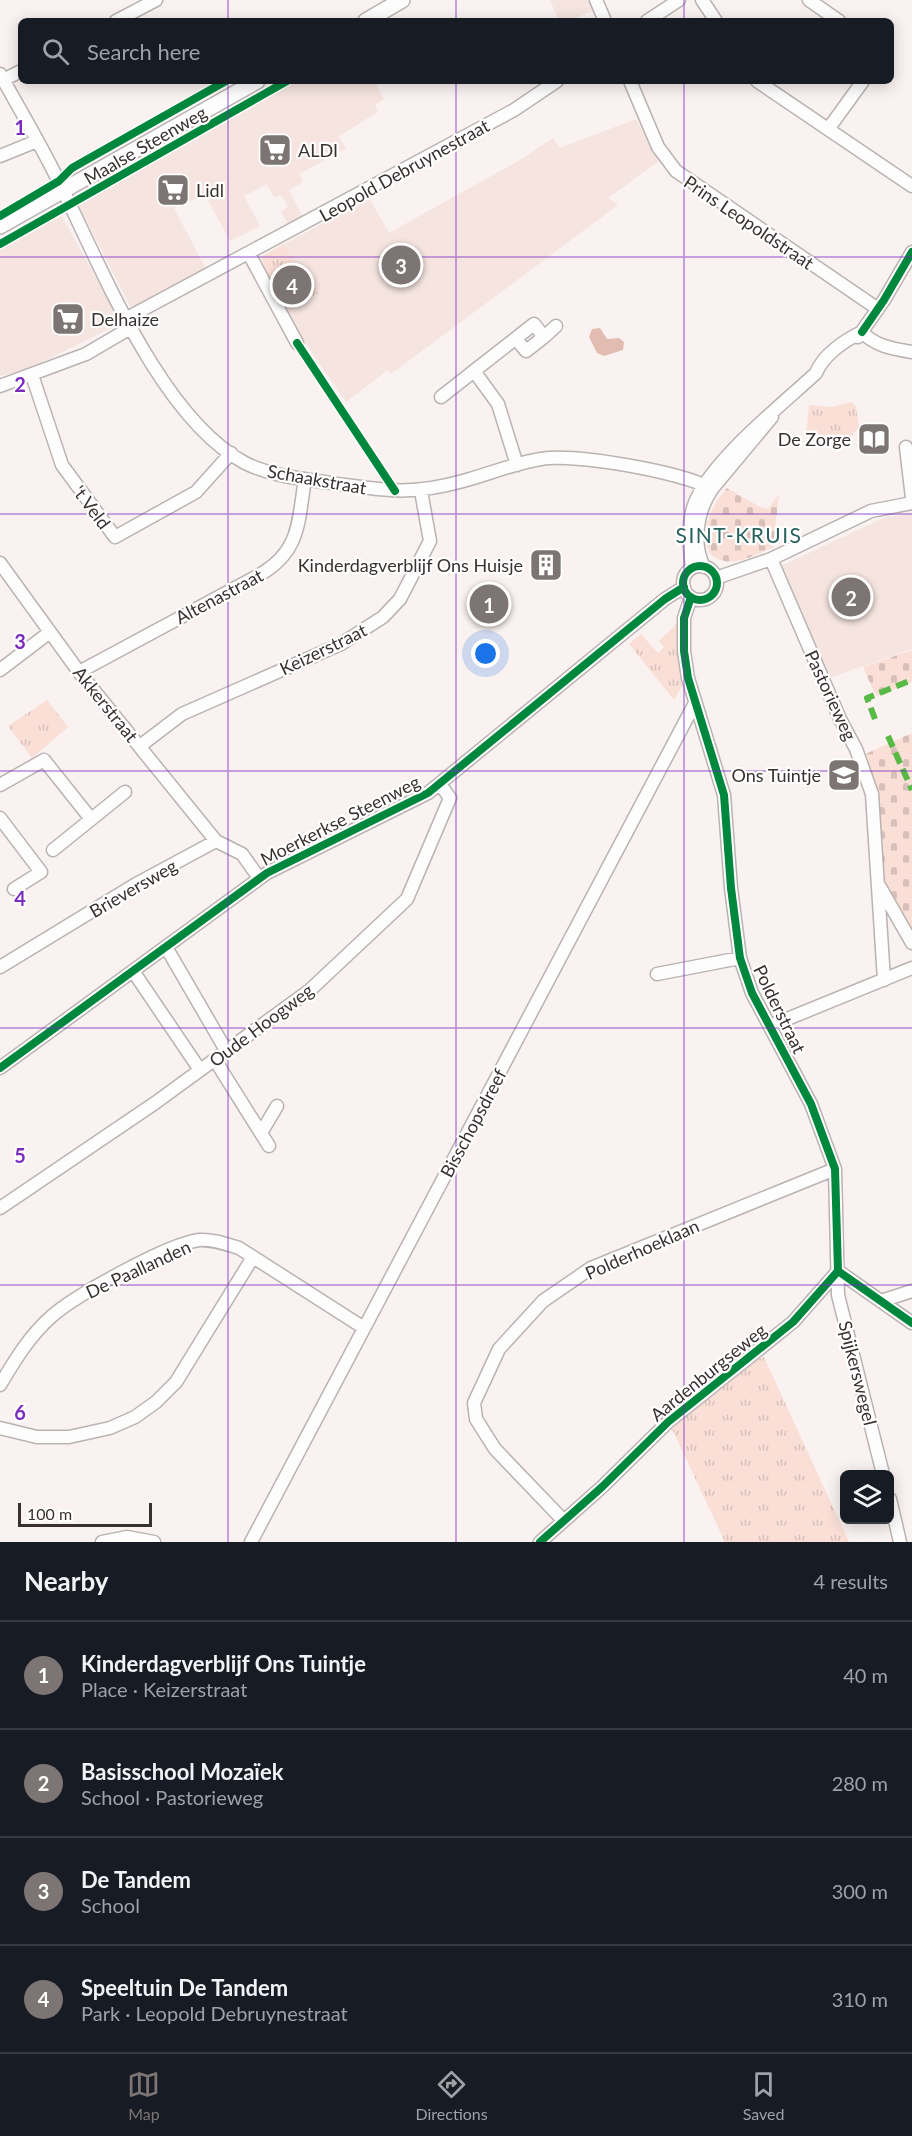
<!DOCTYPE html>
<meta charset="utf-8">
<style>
:root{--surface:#171b24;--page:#242831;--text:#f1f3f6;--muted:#9ea1a6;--line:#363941;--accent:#7c7573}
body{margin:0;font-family:Lato,sans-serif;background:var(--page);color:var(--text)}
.controls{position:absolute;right:18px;bottom:18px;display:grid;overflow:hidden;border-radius:9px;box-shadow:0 3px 15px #0003}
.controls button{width:54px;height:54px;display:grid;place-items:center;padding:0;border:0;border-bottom:2px solid var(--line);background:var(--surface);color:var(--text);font:30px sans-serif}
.scale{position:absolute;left:18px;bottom:15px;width:134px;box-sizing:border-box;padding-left:6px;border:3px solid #38312f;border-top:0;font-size:16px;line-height:21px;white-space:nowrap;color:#38312f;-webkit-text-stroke:4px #fff;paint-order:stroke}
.you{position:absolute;left:486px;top:654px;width:21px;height:21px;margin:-15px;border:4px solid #fff;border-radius:50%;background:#1a73e8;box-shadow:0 0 0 9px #1a73e833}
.badge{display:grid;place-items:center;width:39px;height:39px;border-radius:50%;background:var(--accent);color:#fff;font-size:20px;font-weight:700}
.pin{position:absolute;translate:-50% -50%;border:3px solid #fff;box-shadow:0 2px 6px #0006}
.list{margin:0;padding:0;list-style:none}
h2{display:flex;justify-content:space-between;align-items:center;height:78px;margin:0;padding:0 24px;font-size:26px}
h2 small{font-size:20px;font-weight:400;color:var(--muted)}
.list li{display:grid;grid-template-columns:39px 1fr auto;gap:18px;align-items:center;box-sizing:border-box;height:108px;padding:0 24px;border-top:2px solid var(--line)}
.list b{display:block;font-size:22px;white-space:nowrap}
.list p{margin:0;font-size:20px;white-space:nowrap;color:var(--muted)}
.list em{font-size:20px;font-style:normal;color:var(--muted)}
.icon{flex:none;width:33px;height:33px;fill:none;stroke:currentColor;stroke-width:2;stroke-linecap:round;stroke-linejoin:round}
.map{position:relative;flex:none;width:912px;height:1542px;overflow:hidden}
.search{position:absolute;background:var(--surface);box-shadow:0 3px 15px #0003;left:18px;right:18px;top:18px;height:66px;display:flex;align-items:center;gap:15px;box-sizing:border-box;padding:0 21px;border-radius:9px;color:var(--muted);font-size:22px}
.sheet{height:510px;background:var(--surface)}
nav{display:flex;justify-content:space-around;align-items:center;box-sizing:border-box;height:84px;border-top:2px solid var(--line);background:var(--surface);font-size:16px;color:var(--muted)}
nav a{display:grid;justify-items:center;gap:3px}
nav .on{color:var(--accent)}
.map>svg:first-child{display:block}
.built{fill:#f5e4df}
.grass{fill:url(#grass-tufts)}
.cemetery{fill:url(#cemetery-stones)}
.water{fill:#e2bcb0}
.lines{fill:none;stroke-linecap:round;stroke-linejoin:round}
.minor-casing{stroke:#b9b3b1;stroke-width:15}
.major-casing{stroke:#b9b3b1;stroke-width:18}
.minor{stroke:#fefdfd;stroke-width:12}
.major{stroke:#fefdfd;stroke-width:15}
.quiet{stroke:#58b947;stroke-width:6;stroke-dasharray:12 6;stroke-linecap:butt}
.cycleway-casing{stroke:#fff;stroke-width:11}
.cycleway{stroke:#00873e;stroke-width:8}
.grid{fill:none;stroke:#7b2cbf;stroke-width:1.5;stroke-opacity:0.55}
.labels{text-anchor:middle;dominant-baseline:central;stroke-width:4.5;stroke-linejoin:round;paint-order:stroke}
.street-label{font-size:18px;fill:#38312f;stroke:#fff}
.poi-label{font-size:18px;fill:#38312f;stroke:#fff;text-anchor:start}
.quarter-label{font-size:21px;letter-spacing:1.5px;fill:#28625d;stroke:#fff}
.grid-label{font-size:20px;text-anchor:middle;font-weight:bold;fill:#7b2cbf;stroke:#fff;stroke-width:4.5;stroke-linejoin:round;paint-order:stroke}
</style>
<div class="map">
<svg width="912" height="1542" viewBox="0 0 912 1542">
<defs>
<pattern id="grass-tufts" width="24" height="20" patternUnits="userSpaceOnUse" patternTransform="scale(1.5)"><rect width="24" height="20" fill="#fadfd7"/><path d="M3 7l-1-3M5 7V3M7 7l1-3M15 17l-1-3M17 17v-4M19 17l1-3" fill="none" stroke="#d7c0b9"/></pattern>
<pattern id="cemetery-stones" width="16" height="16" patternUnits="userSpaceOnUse" patternTransform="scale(1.5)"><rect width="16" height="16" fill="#fadfd7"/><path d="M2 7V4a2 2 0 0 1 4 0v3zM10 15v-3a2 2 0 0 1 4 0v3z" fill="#d7c0b9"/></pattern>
</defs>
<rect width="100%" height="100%" fill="#faf2f0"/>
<path class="built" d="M550,0H588L593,11L568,21H559Z
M292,81H374L384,99L375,105L378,112L339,136L346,149L299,174L303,182L289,190L303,217L288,225L281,211L288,207L285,201L282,196L274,197L267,184L244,196L260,226L230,241L205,195L174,208L207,271L131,308L77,202Z
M636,119L659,161L608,198L618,205L391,374L388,370L346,402L306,344L290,320L288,310L275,295L261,257L369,198L389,233L520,160L553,138L560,148Z
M60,213L121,323L26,370L0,376V246Z
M912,514V649L829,678L781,566L886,517Z"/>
<path class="grass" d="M284,244L300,273L305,270L318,293L288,310L275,295L261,257Z
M851,402L856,406L859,427L845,444L832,449L826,445L825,440L820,434L809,437L806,434L809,405L831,407Z
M677,624L682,686L674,700L629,644L641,634L658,653L664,647L659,641Z
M47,700L68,727L32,758L8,726Z
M764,1357L849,1542H725L671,1427L758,1359Z"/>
<path class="cemetery" d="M727,488L758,506L768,509L779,494L773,547C754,556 726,572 709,552C699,530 712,505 727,488Z
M912,650V682L876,696L863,667Z
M912,733V934L882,876L861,756Z"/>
<path class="water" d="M600,328L607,339L619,338L624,342L623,350L604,356L597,353L589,337L592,329Z"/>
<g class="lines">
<g class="minor-casing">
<path id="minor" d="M596,0L605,21
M702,0L716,21
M809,0L839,21
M116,21L156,0
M647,21L679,0
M0,74C20,110 41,145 59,182C101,266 160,418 245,463C273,477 307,479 337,484C388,491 413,495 463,481C489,474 515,463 541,459C575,453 682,472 712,489
M3,80L21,71
M630,81L658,147L676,171L878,309
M757,81L912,186
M829,128L863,81
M0,156L37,141
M249,254L297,343
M127,318L514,110L557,81
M862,332C875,346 893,349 912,352
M544,337L556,326
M858,337L884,300L912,252
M516,339L526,351L544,337L534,324L474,371L498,404L517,465
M32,375L62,465L115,537L196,492L231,453
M0,386L86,354L132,327
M441,397L474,371
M906,447L912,498
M771,559L840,719L856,749L872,794L884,980
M0,563L79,672L216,841
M683 583a17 17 0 1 1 34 0a17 17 0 1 1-34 0Z
M704,567C692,543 697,511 712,489L772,417
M692,568C690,548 687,529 693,508C706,464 782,405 816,373C823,355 845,340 862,332
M716,578L771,559L871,511L912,503
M691,597L684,618V651L688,678L724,795L731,888L740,958L752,993L811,1104L835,1169L838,1295L883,1474
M0,670L50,632
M79,672L261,574C301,550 298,521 305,479
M140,746L182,714L341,644L383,617L400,599L430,541L421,491
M0,785L44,760L91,819
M0,818L41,872L14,889
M53,850L125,792
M880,887L912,943
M166,947L227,1052
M0,967L138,883L216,841L242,854L259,878
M133,971L200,1070
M657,974L740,958
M770,1026L912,968
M215,1060L269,1146
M0,1068L267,873L428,793L665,599L684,587
M261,1133L277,1106
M0,1208L155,1103L310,990L407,899L450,798L440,784
M838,1271L912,1323
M881,1301L912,1291
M0,1385C15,1360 30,1335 52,1316C76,1295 168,1244 199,1240C213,1239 226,1244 239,1248L364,1328
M0,1428L37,1437H69L110,1428L135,1417L156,1402L176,1382L253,1257
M890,1499L900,1542
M564,1521L495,1449L476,1419L474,1403L499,1349L543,1301L591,1268L835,1169
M102,1542L127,1537L154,1542
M251,1542L695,703
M540,1542L602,1487L668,1422L793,1322L838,1271"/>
</g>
<g class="major-casing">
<path id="major" d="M366,21L402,0
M0,226L257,81"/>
</g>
<use href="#minor" class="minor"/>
<use href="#major" class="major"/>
<path class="quiet" d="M875,719L867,698L912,680
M888,736L912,790"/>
<g class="cycleway-casing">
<path id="cycleway" d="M0,216L59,181L72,168L226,81
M0,244L287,81
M862,332L884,300L912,252
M297,343L395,491
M683 583a17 17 0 1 1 34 0a17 17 0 1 1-34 0Z
M691,597L684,618V651L688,678L724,795L731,888L740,958L752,993L811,1104L835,1169L838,1271
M0,1068L267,873L428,793L665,599L684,587
M838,1271L912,1323
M540,1542L602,1487L668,1422L793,1322L838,1271"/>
</g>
<use href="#cycleway" class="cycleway"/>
</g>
<path class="grid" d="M228,0V21M456,0V21M684,0V21M228,81V1542M456,81V1542M684,81V1542M0,257H912M0,514H912M0,771H912M0,1028H912M0,1285H912"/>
<defs>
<g id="supermarket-square" transform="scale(1.725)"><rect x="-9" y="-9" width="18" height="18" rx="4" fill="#7c7573" stroke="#fff"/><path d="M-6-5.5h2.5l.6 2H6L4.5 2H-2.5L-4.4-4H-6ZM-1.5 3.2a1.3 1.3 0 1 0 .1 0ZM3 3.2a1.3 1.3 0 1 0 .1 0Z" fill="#fff"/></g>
<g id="library-square" transform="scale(1.725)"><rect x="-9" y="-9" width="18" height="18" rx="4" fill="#7c7573" stroke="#fff"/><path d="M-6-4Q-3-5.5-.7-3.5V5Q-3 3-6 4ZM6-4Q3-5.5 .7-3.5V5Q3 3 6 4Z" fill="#fff"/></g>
<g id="building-square" transform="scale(1.725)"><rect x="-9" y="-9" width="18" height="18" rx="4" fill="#7c7573" stroke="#fff"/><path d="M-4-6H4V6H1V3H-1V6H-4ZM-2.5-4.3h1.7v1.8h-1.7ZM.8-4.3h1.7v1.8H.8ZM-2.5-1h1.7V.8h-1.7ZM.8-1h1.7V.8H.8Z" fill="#fff"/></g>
<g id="school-square" transform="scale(1.725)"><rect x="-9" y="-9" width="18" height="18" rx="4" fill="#7c7573" stroke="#fff"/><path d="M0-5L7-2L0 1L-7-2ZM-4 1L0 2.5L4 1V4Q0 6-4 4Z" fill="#fff"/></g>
</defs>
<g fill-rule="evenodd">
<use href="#supermarket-square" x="275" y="150"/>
<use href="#supermarket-square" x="173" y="190"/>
<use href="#supermarket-square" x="68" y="319"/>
<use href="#library-square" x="874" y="439"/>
<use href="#building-square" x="546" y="565"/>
<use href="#school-square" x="844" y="775"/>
</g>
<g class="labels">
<g class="street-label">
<text transform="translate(145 145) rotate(-30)">Maalse Steenweg</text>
<text transform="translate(404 170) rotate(-29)">Leopold Debruynestraat</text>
<text transform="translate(749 222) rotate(34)">Prins Leopoldstraat</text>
<text transform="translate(317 479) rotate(10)">Schaakstraat</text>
<text transform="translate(92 507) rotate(53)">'t Veld</text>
<text transform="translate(219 596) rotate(-28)">Altenastraat</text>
<text transform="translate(323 649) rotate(-26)">Keizerstraat</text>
<text transform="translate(831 695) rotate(65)">Pastorieweg</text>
<text transform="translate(106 704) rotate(51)">Akkerstraat</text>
<text transform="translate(340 820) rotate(-27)">Moerkerkse Steenweg</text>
<text transform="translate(133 888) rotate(-30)">Brieversweg</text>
<text transform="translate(780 1009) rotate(64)">Polderstraat</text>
<text transform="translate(261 1025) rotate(-37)">Oude Hoogweg</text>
<text transform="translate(473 1123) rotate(-62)">Bisschopsdreef</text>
<text transform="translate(642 1249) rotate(-24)">Polderhoeklaan</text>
<text transform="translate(138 1269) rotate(-25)">De Paallanden</text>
<text transform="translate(708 1372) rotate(-39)">Aardenburgseweg</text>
<text transform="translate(858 1373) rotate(76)">Spijkerswegel</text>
</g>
<g class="poi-label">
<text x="298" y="150">ALDI</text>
<text x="196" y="190">Lidl</text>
<text x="91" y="319">Delhaize</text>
<text x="851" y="439" text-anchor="end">De Zorge</text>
<text x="523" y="565" text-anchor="end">Kinderdagverblijf Ons Huisje</text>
<text x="821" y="775" text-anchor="end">Ons Tuintje</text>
</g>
<g class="quarter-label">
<text x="739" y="534">SINT-KRUIS</text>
</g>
</g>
<g class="grid-label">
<text x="20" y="135">1</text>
<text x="20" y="392">2</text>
<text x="20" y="649">3</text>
<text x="20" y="906">4</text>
<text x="20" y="1163">5</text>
<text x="20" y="1420">6</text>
</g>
</svg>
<div class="controls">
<button><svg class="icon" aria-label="layers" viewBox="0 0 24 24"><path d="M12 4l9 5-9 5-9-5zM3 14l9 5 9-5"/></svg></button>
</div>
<div class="scale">100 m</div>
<div class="you"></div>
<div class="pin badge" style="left:489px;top:604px">1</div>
<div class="pin badge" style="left:851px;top:597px">2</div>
<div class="pin badge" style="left:401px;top:265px">3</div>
<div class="pin badge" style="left:292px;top:285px">4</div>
<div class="search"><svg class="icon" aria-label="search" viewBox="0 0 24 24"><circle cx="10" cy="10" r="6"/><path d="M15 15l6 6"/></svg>Search here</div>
</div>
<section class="sheet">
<h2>Nearby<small>4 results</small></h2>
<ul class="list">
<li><span class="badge">1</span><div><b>Kinderdagverblijf Ons Tuintje</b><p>Place · Keizerstraat</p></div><em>40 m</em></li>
<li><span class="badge">2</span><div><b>Basisschool Mozaïek</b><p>School · Pastorieweg</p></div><em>280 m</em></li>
<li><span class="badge">3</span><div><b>De Tandem</b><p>School</p></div><em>300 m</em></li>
<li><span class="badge">4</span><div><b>Speeltuin De Tandem</b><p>Park · Leopold Debruynestraat</p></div><em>310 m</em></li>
</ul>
</section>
<nav>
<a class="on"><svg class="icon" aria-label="map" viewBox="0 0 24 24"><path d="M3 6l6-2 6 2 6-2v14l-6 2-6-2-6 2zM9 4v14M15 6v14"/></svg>Map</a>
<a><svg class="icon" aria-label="directions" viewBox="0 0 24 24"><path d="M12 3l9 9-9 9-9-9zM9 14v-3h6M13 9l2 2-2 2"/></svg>Directions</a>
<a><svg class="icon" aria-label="saved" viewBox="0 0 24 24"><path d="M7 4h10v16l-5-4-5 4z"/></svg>Saved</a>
</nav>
